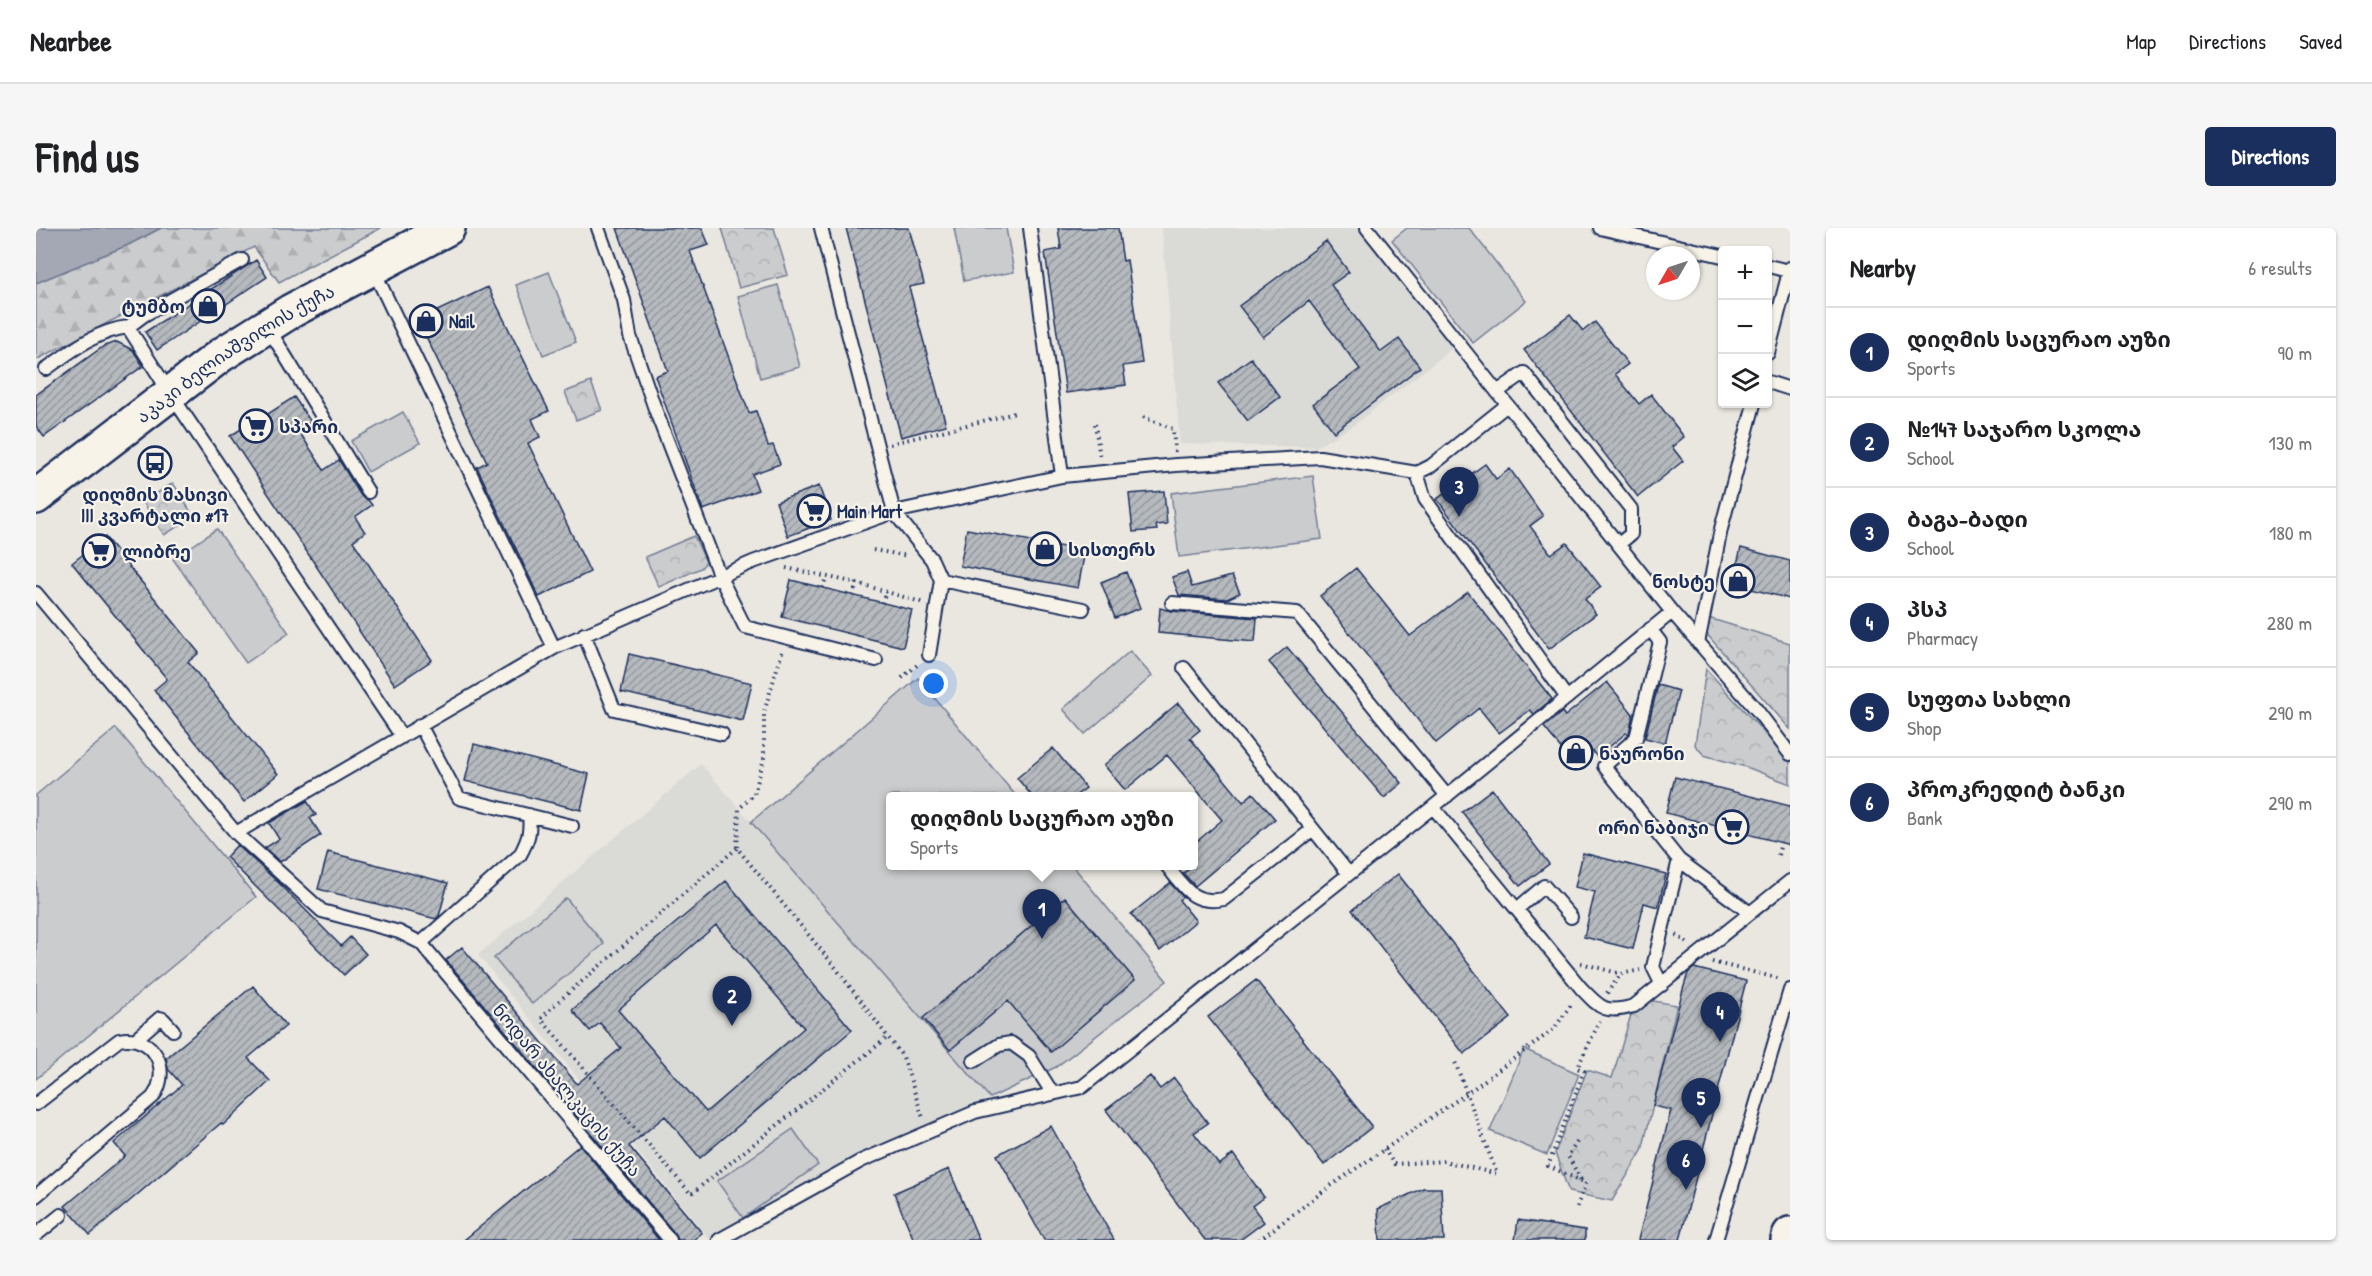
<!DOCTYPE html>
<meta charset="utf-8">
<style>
:root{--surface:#fff;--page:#f6f6f6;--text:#202124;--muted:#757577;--line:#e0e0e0;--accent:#1b2f5e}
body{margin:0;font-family:"Patrick Hand","Noto Sans Georgian",sans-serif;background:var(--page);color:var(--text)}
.controls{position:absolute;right:18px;top:18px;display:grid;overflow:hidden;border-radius:6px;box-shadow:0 2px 4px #0004}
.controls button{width:54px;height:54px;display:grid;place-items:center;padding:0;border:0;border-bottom:2px solid var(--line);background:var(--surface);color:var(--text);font:30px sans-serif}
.compass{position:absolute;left:1610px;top:18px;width:54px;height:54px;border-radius:50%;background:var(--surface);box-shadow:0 2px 4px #0004;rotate:231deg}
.you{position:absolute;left:898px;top:456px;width:21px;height:21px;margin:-15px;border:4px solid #fff;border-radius:50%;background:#1a73e8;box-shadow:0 0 0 9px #1a73e833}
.badge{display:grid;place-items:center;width:39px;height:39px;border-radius:50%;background:var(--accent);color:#fff;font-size:20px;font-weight:700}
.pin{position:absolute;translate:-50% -50px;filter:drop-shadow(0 2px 3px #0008)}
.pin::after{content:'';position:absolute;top:32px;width:21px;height:18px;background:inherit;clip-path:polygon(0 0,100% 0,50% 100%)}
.popup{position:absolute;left:850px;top:564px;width:312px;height:78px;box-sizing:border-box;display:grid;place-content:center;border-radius:6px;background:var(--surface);filter:drop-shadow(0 2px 4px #0005);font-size:20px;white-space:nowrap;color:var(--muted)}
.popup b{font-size:22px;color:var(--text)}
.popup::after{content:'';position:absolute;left:50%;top:100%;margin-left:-12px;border:12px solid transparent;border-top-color:var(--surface)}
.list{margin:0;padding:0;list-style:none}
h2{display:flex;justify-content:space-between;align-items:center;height:78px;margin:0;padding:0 24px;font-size:26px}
h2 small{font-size:20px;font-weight:400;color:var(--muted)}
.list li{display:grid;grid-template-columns:39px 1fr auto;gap:18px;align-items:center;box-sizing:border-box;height:90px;padding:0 24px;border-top:2px solid var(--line)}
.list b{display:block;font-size:22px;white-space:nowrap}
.list p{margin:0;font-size:20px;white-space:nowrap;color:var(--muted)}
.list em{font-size:20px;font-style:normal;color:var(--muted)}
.icon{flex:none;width:33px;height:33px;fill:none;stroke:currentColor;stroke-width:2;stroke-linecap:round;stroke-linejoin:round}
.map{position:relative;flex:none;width:1754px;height:1012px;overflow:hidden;border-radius:6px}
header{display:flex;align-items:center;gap:36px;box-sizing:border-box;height:84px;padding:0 30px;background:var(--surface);border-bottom:2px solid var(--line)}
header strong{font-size:28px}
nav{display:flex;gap:33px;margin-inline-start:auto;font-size:21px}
.intro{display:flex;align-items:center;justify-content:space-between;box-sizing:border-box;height:144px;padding:0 36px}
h1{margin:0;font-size:42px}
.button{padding:15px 27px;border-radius:6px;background:var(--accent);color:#fff;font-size:21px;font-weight:700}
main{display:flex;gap:36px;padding:0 36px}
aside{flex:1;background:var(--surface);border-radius:6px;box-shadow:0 2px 4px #0004}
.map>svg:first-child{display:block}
.built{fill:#dadad6}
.grass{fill:#cbcccd;stroke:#737e96;stroke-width:1.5}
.forest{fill:url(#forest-firs);stroke:#737e96;stroke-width:1.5}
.park{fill:url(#park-crowns);stroke:#737e96;stroke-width:1.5}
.water{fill:#a3a8b4;stroke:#6d7892;stroke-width:1.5}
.building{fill:url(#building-hatch);stroke:#1b2f5e;stroke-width:1.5;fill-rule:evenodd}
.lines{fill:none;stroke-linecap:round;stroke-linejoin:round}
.service-casing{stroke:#1b2f5e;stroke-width:16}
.secondary-casing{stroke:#1b2f5e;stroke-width:38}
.primary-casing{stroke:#1b2f5e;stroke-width:38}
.path{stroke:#1b2f5e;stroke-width:4;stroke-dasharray:1.5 4.5;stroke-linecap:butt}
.service{stroke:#f7f3e8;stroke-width:12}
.secondary{stroke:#f7f3e8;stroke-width:33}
.primary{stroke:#f7f3e8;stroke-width:33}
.labels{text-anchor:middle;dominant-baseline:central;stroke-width:4.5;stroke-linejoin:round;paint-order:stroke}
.poi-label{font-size:18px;font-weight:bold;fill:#1b2f5e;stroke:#f7f3e8;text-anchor:start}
.street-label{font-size:18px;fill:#1b2f5e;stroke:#f7f3e8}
</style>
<header>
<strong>Nearbee</strong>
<nav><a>Map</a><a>Directions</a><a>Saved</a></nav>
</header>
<div class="intro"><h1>Find us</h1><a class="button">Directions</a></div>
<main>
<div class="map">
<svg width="1754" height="1012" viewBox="0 0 1754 1012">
<defs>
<pattern id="forest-firs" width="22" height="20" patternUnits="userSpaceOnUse" patternTransform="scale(1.5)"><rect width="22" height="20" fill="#cbcccd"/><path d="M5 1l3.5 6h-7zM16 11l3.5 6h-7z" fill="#aeb0b2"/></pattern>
<pattern id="park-crowns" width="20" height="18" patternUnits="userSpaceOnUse" patternTransform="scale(1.5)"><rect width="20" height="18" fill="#cbcccd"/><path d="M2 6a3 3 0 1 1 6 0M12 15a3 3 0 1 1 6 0" fill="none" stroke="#aeb0b2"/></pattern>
<pattern id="building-hatch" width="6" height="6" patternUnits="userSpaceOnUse" patternTransform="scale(1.5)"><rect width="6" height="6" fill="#b6babf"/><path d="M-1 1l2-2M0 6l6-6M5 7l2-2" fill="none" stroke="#93989e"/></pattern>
</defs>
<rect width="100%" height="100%" fill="#eae7e0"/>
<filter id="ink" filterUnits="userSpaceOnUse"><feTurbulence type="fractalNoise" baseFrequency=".0167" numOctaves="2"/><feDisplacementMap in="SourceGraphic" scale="12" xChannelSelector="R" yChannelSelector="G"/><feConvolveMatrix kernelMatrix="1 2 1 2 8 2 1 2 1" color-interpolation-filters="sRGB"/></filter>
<g filter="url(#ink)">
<path class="built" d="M1126,0H1323L1417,120L1314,200L1280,219L1144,216Z
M665,536L954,870L816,930L676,1012H674L442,727Z"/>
<path class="grass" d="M918,0H970L978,44L928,53Z
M1371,0H1433L1490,73L1437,115L1356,12Z
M513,44L540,114L507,127L480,57Z
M742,57L764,139L724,150L702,68Z
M367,184L384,215L332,244L315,213Z
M1277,248L1286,311L1143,329L1135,265Z
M181,301L253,405L210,435L137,331Z
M1094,423L1116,448L1049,506L1027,481Z
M882,450L980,568H854V638H1037L1131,753L1020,839L954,870L715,594Z
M80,500L220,669L0,851V567Z
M530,670L568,716L496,776L458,730Z
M1488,821L1543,846L1511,927L1454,903Z
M757,901L782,937L707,990L681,953Z"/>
<path class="forest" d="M125,0H345L243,54L218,19L0,132V55L92,17Z"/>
<path class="park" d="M686,0H738L752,47L703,60Z
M555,154L566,182L540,192L529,164Z
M137,255L158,289L128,307L107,274Z
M658,308L670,334L665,340L623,359L609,329Z
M1669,389L1754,415V501L1668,403Z
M1670,441L1754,533V556L1713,540L1668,527L1659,517Z
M1600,770L1641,777L1606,923L1576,973L1533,964L1519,925L1551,842L1576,850Z"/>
<path class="water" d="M0,0H125L92,17L0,55Z"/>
<path class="building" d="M581,0H666L673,17L654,23L713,185L720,183L732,218L737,217L744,236L716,246L722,262L667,282L619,148L632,143Z
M810,0H873L888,56L873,59L910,197L865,209Z
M1022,0H1082L1087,33L1091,32L1106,135L1087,138L1090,157L1030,165L1009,24L1025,21Z
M1290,13L1313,44L1295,57L1345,124L1363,111L1384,139L1298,204L1277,176L1324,141L1273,73L1227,109L1203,78Z
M220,32L231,49L121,122L109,104Z
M452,59L513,183L496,191L504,209L492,215L554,344L503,369L441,239L451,234L382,92Z
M1534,87L1547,103L1559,94L1592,136L1579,146L1603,176L1615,166L1648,209L1636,219L1647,233L1602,269L1488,122Z
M81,114L97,122L107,138L8,209L0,198V167L68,118Z
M1215,130L1244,169L1212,193L1182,155Z
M258,169L275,194L262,202L288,242L303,232L325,268L332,272L336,277L319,289L329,304L317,313L396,432L359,457L194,208L208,199L209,201Z
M1449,236L1460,251L1474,241L1507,288L1494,298L1515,326L1531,315L1565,359L1549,371L1560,386L1513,421L1401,271Z
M783,258L795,292L752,308L740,274Z
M1128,263L1131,296L1120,297L1121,302L1097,304L1093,266Z
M931,301L1049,323L1042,360L924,338Z
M69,309L163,425L152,434L242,546L208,574L118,462L131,451L36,335Z
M1705,320L1754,333V371L1696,356Z
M1320,340L1374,408L1432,364L1516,471L1498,486L1494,482L1463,505L1443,480L1400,515L1284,368Z
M1090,344L1104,380L1079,390L1065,354Z
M1151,344L1156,359L1196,348L1204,365L1191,371L1143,367L1136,349Z
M755,352L876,382L867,419L746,389Z
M1124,380L1135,383L1221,390L1219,414L1122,405Z
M1251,419L1366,555L1348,570L1233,434Z
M593,426L716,455L707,493L585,464Z
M1571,454L1597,486L1593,506L1590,505L1561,529L1553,519L1535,533L1508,499L1526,484L1529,488Z
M1622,457L1643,463L1629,515L1609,510Z
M1142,475L1164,502L1154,510L1207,574L1217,565L1239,591L1159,658L1147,645L1158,638V616L1186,592L1131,527L1089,562L1068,537Z
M438,516L553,546L545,582L429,553Z
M1017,520L1050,560L1039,568H996L981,550Z
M1639,549L1754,578V617L1630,585Z
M1456,561L1513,636L1484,658L1426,584Z
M271,573L280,587L274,590L285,607L244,634L229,620L243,611L233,595Z
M201,617L244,656L305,718L314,709L330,726L308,747L202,641L199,640L200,639L190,629Z
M292,624L412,655L403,688L400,691L282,661Z
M1547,625L1630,646L1622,679L1608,675L1597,721L1548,709L1559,664L1539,659Z
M1362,646L1475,790L1428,826L1316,682Z
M690,653L816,802L664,930L629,888L593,918L666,1005L657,1012H642L640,1007L410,732L426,719L541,856L585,820L564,795L554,803L536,782ZM680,697L768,800L670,884L582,782Z
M1134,655L1147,669L1143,672L1160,693L1124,723L1095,686Z
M1029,669L1099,752L1015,824L972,773L914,822L887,790Z
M1658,740L1710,753L1644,1012H1602L1635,882L1617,878L1646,765L1652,745Z
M1220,752L1336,899L1288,937L1172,789Z
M217,758L250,798L212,830L234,853L187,897L185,895L54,1007L29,978L89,928L78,915L146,857L132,841L130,830Z
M1114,848L1124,861L1138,850L1172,895L1158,905L1183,937L1197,926L1228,969L1216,978L1228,994L1204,1012H1169L1070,882Z
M1015,898L1078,1012H1008L961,927Z
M544,917L623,1012H428Z
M913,941L943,1012H878L858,965Z
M1387,960H1405L1408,1012H1344L1342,981Z
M1482,992L1549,1002V1012H1479Z"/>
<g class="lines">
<g class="service-casing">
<path id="service" d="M562,0L588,72L594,108L619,181L684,349L709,399L840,432
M785,0L858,284L896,332L905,352L1047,381
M994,0L1026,248
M1331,0L1636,384L1720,481L1754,526
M1564,0L1686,28
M1732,38L1753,43
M337,41L518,420
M231,98L332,264
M92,99L108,87L206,32
M1732,125L1754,40
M10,141C35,123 60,103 92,99L134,165L366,509
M1732,154L1754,161
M1461,164L1488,145L1595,281V306L1583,316
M1381,245L1389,271L1531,470
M0,365L200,605
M1136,375L1261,385L1411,568
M1614,401L1624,414L1600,510L1568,538L1643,632L1714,685
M548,406L578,481L686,506
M1662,415L1685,301L1718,176
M893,427L905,352
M1148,440L1313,646
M384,497L423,570L536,598
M1397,579L1545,760C1565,781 1569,786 1598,778L1754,653
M1131,638C1149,660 1156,677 1188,671L1277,601
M1481,681L1508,658L1535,689
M385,715L484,627C492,612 495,604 493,587
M1626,757L1617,739L1643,632
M100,811L124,790L127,791L137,802
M938,833L963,817L975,815L993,828L1017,866
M0,876L83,812C118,805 136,842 117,869L0,968
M0,1007L25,987
M634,1012L385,715L363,704L286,683L200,605L518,420L717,334L858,284L1026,248L1140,237L1284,229L1381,245L1395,238L1471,177
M683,1012L825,933L939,884L1046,859L1397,579L1636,384
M1680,1012L1754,762"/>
</g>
<g class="secondary-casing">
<g id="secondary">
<path id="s1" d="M0,269L185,127L255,83L412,0"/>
</g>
</g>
<g class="primary-casing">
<path id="primary" d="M1752,1012L1754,1006"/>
</g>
<path class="path" d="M1107,189L1137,201L1139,224
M1059,196L1064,230
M854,216L979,185
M837,322L872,328
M750,340L821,355L888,375
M787,360L790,349
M817,368L821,355
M846,375L850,364
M746,424L728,484V531L718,566L703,581L701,620L799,739L867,829L887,890
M866,450L881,437
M1548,522L1554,530
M1754,578V577
M701,620L516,779L505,791L655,966L852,809
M1742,627L1745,615
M1640,707L1653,716
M1676,734L1745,751
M1545,735L1585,746L1604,742
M1571,765L1585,746
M1541,914L1532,928L1545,952
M1348,921L1358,936L1408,933L1461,946L1419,834
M1541,979L1550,955L1512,938L1548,843L1541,840L1564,793
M1223,1012L1293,959L1430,866L1518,801L1537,774"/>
<use href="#service" class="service"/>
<use href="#secondary" class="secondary"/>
<use href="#primary" class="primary"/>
</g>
</g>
<defs>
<g id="shop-ring" transform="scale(1.725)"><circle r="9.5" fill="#f7f3e8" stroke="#1b2f5e" stroke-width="1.5"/><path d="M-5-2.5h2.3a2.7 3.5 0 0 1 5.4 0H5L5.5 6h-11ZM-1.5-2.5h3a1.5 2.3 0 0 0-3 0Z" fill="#1b2f5e"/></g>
<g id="supermarket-ring" transform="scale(1.725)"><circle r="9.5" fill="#f7f3e8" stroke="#1b2f5e" stroke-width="1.5"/><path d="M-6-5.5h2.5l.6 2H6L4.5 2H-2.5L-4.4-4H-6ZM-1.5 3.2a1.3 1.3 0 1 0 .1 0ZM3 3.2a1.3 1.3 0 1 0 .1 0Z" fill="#1b2f5e"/></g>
<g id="bus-ring" transform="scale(1.725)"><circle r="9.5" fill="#f7f3e8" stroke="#1b2f5e" stroke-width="1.5"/><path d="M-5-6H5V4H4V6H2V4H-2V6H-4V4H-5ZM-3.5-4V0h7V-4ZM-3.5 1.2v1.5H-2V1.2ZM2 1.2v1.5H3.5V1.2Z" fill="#1b2f5e"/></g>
</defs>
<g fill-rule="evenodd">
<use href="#shop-ring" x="172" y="78"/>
<use href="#shop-ring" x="390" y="93"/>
<use href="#supermarket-ring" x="220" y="198"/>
<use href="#bus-ring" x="119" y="235"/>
<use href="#supermarket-ring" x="778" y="283"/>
<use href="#shop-ring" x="1009" y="321"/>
<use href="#supermarket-ring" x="63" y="323"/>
<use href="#shop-ring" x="1702" y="353"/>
<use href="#shop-ring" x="1540" y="525"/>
<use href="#supermarket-ring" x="1696" y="599"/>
</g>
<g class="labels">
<g class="poi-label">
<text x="149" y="78" text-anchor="end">ტუმბო</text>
<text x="413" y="93">Nail</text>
<text x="243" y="198">სპარი</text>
<text x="119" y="266" text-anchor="middle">დიღმის მასივი<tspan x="119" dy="21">III კვარტალი #17</tspan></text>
<text x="801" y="283">Main Mart</text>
<text x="1032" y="321">სისთერს</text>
<text x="86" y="323">ლიბრე</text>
<text x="1679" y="353" text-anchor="end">ნოსტე</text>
<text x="1563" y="525">ნაურონი</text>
<text x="1673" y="599" text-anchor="end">ორი ნაბიჯი</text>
</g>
<g class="street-label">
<text stroke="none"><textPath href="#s1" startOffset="246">აკაკი ბელიაშვილის ქუჩა</textPath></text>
<text transform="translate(531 862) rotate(50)">ნოდარ ახალკაცის ქუჩა</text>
</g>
</g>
</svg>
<div class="controls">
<button>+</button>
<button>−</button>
<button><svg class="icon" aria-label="layers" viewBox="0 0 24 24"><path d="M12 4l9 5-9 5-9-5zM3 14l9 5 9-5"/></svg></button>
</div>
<svg class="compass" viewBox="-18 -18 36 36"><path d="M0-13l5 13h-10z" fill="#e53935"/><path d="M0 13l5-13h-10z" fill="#757577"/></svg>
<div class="you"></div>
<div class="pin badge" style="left:1006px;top:711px">1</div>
<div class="popup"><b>დიღმის საცურაო აუზი</b>Sports</div>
<div class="pin badge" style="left:696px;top:798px">2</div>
<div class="pin badge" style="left:1423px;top:289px">3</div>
<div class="pin badge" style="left:1684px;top:814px">4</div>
<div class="pin badge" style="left:1665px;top:900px">5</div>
<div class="pin badge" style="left:1650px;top:962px">6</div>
</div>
<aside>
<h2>Nearby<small>6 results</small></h2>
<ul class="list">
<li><span class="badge">1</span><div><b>დიღმის საცურაო აუზი</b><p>Sports</p></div><em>90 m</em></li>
<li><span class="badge">2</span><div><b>№147 საჯარო სკოლა</b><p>School</p></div><em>130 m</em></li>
<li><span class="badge">3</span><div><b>ბაგა-ბადი</b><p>School</p></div><em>180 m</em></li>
<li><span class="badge">4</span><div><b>პსპ</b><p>Pharmacy</p></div><em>280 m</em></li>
<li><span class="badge">5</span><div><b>სუფთა სახლი</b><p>Shop</p></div><em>290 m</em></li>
<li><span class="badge">6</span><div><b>პროკრედიტ ბანკი</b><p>Bank</p></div><em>290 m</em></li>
</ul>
</aside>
</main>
